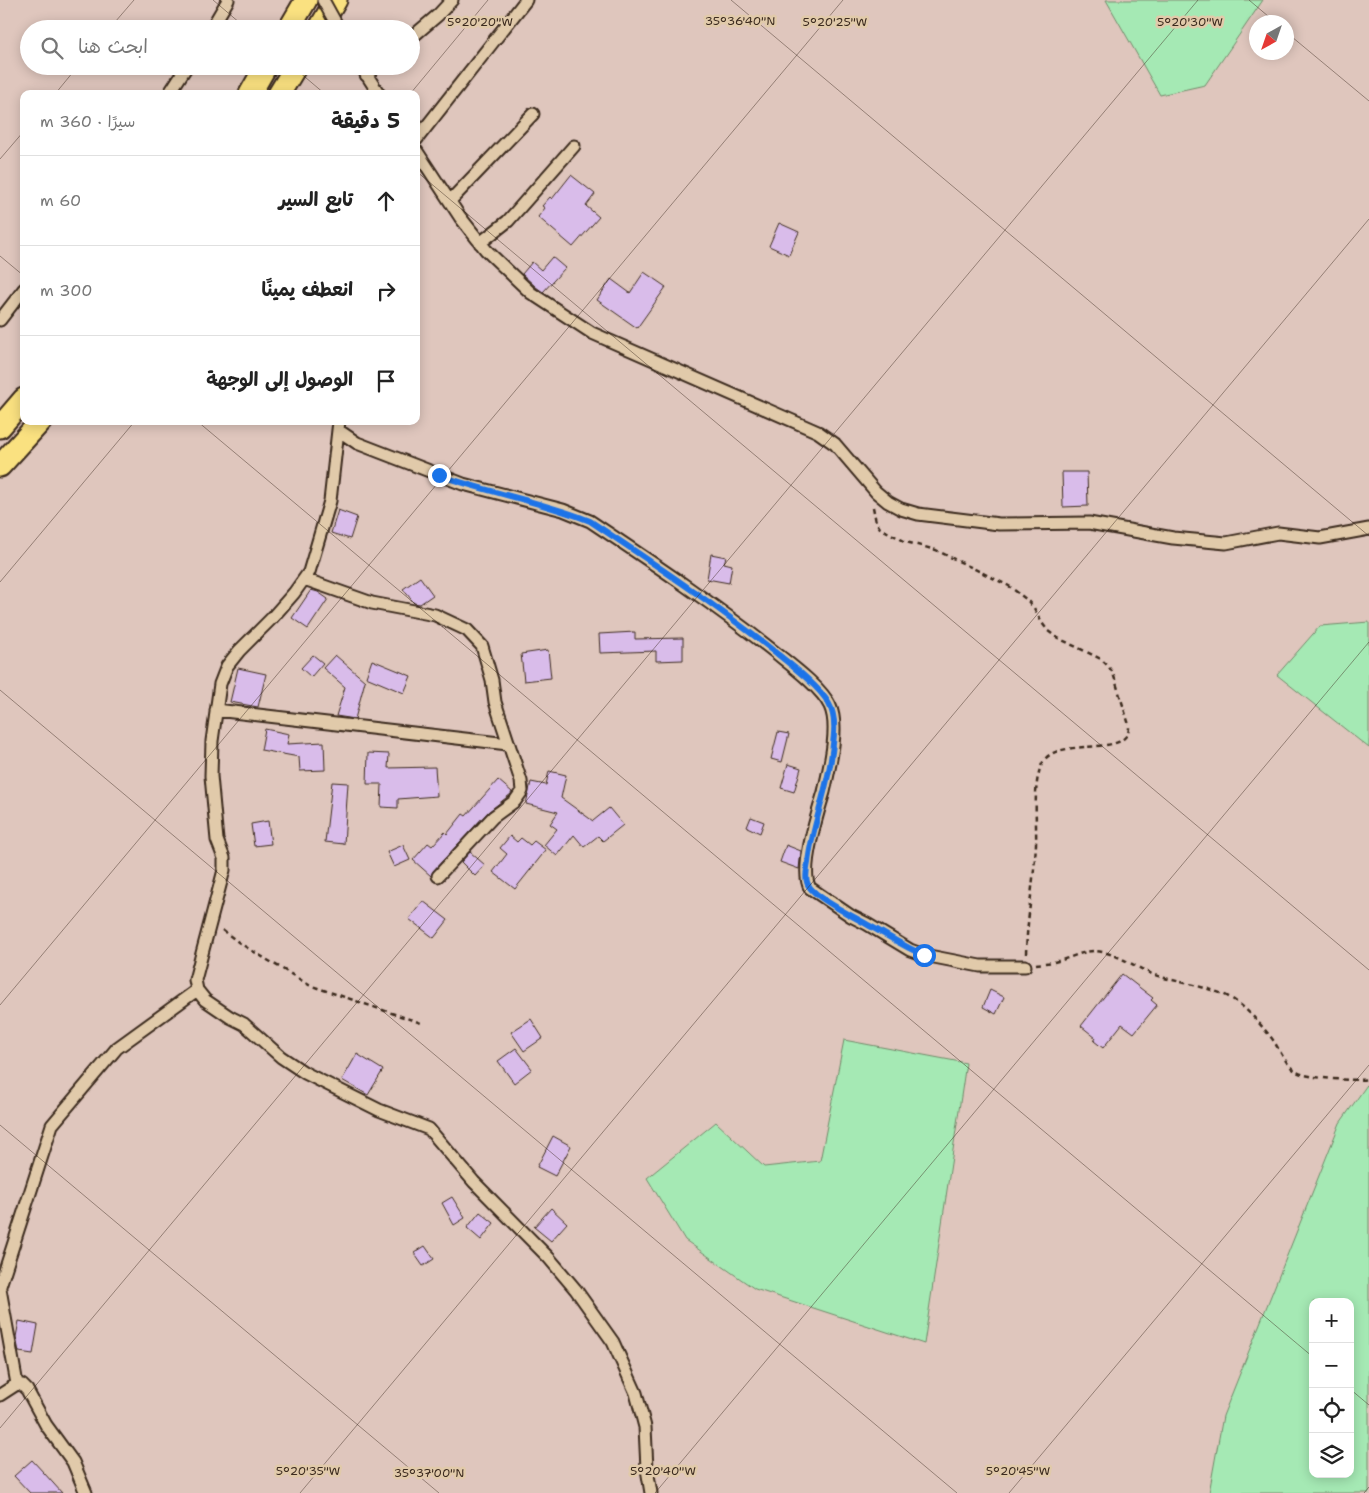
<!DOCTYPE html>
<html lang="ar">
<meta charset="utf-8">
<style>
:root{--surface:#fff;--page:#f6f6f6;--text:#222;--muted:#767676;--line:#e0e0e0}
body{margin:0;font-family:"Shantell Sans","Playpen Sans Arabic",sans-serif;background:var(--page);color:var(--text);direction:rtl}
.controls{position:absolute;right:15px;bottom:15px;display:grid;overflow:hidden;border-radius:10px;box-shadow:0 2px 12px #0003}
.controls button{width:45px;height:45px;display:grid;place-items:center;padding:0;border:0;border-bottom:1px solid var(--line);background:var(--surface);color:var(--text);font:25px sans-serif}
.compass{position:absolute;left:1249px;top:15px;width:45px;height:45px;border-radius:50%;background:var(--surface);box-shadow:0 2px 12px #0003;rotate:220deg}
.stop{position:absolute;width:15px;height:15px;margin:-11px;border:4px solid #1a73e8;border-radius:50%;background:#fff}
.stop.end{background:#1a73e8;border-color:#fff;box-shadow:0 1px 5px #0008}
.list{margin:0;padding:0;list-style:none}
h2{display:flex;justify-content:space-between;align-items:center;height:65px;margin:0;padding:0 20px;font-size:21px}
h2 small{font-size:16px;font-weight:400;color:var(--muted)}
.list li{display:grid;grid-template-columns:32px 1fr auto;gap:15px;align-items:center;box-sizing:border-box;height:90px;padding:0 20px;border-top:1px solid var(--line)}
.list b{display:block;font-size:19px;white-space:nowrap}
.list em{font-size:16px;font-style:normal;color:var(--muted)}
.icon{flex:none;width:28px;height:28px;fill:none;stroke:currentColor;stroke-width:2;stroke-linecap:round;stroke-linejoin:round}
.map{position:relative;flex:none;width:1369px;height:1493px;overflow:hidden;direction:ltr}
.search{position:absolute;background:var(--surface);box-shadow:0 2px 12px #0003;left:20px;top:20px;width:400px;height:55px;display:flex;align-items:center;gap:12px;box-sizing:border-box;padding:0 18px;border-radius:28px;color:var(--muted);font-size:19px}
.panel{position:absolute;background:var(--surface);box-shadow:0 2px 12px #0003;left:20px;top:90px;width:400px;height:335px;border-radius:10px;direction:rtl}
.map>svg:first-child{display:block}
.green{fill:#a5e9b4;stroke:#708a69;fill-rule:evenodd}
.building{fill:#d9bcea;stroke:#3b2a1e}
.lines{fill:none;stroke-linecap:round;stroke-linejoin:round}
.minor-casing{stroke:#3b2a1e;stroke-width:15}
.motorway-casing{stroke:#3b2a1e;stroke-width:25}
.path{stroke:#3b2a1e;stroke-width:2.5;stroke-dasharray:5 4;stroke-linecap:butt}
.minor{stroke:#e1caaa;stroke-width:11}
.motorway{stroke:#fae180;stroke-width:21}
.minor-bridge-casing{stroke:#3b2a1e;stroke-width:15;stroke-linecap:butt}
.minor-bridge{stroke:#e1caaa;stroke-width:11}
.route{stroke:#1a73e8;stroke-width:6}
.ticks{fill:none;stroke:#3b2a1e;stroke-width:1;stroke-opacity:0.45}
.ticks-label{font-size:12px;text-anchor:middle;fill:#3b2a1e;stroke:#e1caaa;stroke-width:5;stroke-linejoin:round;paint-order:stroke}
</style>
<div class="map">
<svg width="1369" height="1493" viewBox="0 0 1369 1493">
<rect width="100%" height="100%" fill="#dfc6bd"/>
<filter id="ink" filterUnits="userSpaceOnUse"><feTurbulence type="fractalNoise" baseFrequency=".02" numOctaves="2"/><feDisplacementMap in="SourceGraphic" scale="10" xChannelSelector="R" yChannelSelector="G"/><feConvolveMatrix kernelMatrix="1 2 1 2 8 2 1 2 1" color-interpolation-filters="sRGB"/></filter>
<g filter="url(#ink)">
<path class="green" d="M1106,0H1263L1205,85L1160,95Z
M1369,622V748L1277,675L1320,626Z
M844,1040L966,1063L924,1344L755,1289L685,1240L647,1178L716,1122L764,1167L820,1161Z
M1369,1082V1493H1209L1223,1416L1340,1123ZM1313,1302H1350V1474H1313Z"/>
<path class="building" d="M571,175L595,194L586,206L599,217L573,247L538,217L545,208L542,206L550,197L552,199Z
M779,223L799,232L789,255L769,246Z
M552,257L565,268L543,292L536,287L522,274L532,262L541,270Z
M644,272L666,287L637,328L597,300L611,279L630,293Z
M1062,472H1087L1088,506L1063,507Z
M338,510L357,517L350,539L331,533Z
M711,554L726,557L724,563L732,565L729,583L707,579Z
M420,577L433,595L420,604L414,603L403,589Z
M311,590L318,592L328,599L308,629L292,618Z
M635,632V639L683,638V660L656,661V651L600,653L599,634Z
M548,650L551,678L524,681L521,654Z
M313,655L323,663L311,677L301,668Z
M335,655L365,681L355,719L336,716L345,687L323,668Z
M372,660L411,676L404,693L366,677Z
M238,668L266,674L258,707L230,702Z
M265,729L289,734L287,744L324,742L325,770L300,771L299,757L261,750Z
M778,732L789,734L782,762L771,759Z
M368,753L389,754L388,768L435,767L437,796L398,799V808L381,807L382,784H367Z
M788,764L801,768L794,792L781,788Z
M549,771L566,775L561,798L593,821L609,808L623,825L603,841L598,836L584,847L574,835L557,856L544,845L557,829L550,824L558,812L526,804L531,782L546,785Z
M498,780L512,792L511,794L488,812L433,871L431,876L413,860L428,843L432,846L445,832L447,834L463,814L466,816Z
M332,782L348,783L344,844L325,842Z
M751,817L764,822L760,833L747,827Z
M268,821L271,844L254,846L251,824Z
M510,836L517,842L521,838L530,845L534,841L546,850L515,889L493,872L507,854L500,848Z
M403,845L410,860L394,867L387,852Z
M786,845L801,851L799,869L780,862Z
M470,852L485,865L475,876L461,862Z
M423,901L448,920L434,938L409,919Z
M1122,974L1153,998L1151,1000L1157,1005L1134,1033L1122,1024L1103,1048L1094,1041L1096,1038L1081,1026Z
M990,990L1004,997L996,1014L983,1007Z
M531,1019L543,1038L524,1051L511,1032Z
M516,1048L532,1069L514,1083L498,1061Z
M357,1054L383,1070L368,1095L342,1080Z
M553,1136L571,1146L555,1176L537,1167Z
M452,1197L465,1218L454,1225L442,1203Z
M551,1208L567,1223L551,1241L534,1227Z
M480,1212L494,1223L481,1240L467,1228Z
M425,1246L434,1259L423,1266L414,1253Z
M19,1321L38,1325L33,1354L19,1352L16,1337Z
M32,1460L44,1473L62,1493H30L14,1476Z"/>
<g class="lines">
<g class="minor-casing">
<path id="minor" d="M211,29L228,0
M411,38L438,15L452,0
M361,66L379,94
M366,75L377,66
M169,94L187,66
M416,140L526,0
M416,150L460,217L486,250L531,293L592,333L818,432L835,444L876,492L888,502L901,509L918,514L999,524L1089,523L1173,538L1226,543L1278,533L1320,538L1369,529
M450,201L533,114
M480,243L508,221L574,146
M0,320L24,289
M339,421L330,501L309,572L294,593L272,618L239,651L227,666L220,684L212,741L211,776L217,840L224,858V870L195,980L197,990L205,1000L230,1017L244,1024L281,1057L305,1073L379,1110L429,1129L474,1182L549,1258L576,1290L613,1342L636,1393L645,1427L647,1469L651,1493
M338,430L357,443L463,484L563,510L590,521C653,563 717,606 776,653C791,665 822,688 830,706C840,727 829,769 824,792C818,812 799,870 810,888L851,916L867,924L910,950L924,955L980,966H1025
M304,579L372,603L435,615L467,630L482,646L492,680L495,702L521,781L522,791L515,801L493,817L438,876
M216,710L508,744
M0,1286L52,1125L117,1048L197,990
M0,1289L17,1384
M0,1395L17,1384L22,1385L27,1390L46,1425L73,1462L86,1493"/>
</g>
<g class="motorway-casing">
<path id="motorway" d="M289,29L306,0
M319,29L336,0
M250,94L266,66
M279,94L296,66
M0,427L24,399
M0,466L41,421"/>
</g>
<path class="path" d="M873,507L876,522L880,528L906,542L936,550L1009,586L1027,600L1034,608L1042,623L1048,631L1056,637L1101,659L1108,666L1113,673L1129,725C1131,760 1058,735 1043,762C1032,781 1037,821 1036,844C1034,881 1027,917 1026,954
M222,930L241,944L309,985L421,1023
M1036,964C1043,963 1051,963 1058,961C1071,958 1082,951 1095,951C1115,952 1133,966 1152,974C1176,983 1219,987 1238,1003C1250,1012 1260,1024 1270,1036C1279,1047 1285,1065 1297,1072C1309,1079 1355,1081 1369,1079"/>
<use href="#minor" class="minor"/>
<use href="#motorway" class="motorway"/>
<g class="minor-bridge-casing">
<path id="minor-bridge" d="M323,0L339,29"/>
</g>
<use href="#minor-bridge" class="minor-bridge"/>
</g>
</g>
<g class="lines" filter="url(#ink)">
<path class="route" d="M439,475C489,493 541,501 590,521C653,563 716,605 775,652C790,664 820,687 829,704C837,718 834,737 832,752C828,790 812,825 808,863C807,869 805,876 807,882C810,896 855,917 868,925C887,935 904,947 924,955"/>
</g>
<path class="ticks" d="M213,0L247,29M731,0L1369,536M1249,0L1275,22M109,29L134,0M1286,32L1369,101M292,66L325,94M55,94L78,66M410,94L488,0M0,159L24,131M416,171L1369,970M0,256L24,276M197,421L1313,1357M0,582L135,421M0,690L957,1493M0,1005L843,0M0,1125L439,1493M1350,1389L1369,1405M0,1428L1198,0M300,1493L1369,219M655,1493L1369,642M1009,1493L1369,1065M1364,1493L1369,1487"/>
<g class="ticks-label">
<text x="740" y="25">35°36'40"N</text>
<text x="480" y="26">5°20'20"W</text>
<text x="835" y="26">5°20'25"W</text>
<text x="1190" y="26">5°20'30"W</text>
<text x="308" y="1475">5°20'35"W</text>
<text x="663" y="1475">5°20'40"W</text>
<text x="1018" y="1475">5°20'45"W</text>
<text x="429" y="1477">35°37'00"N</text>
</g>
</svg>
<div class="controls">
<button>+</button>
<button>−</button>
<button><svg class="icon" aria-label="locate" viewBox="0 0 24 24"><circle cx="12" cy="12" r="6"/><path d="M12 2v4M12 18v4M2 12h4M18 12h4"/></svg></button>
<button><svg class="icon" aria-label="layers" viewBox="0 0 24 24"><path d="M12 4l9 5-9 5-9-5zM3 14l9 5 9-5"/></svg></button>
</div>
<svg class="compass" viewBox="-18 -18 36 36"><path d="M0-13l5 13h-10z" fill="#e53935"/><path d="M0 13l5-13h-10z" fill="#767676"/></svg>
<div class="stop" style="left:924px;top:955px"></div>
<div class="stop end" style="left:439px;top:475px"></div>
<div class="search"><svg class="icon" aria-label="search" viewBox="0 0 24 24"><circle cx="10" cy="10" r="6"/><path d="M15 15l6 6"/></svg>ابحث هنا</div>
<section class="panel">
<h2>5 دقيقة<small>سيرًا · 360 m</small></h2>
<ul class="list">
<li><svg class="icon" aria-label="ahead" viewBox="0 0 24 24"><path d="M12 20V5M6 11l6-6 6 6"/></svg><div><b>تابع السير</b></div><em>60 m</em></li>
<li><svg class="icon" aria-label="right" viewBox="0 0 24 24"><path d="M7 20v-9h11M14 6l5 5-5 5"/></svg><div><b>انعطف يمينًا</b></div><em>300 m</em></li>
<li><svg class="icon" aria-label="arrive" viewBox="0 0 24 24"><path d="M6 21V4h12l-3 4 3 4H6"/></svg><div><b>الوصول إلى الوجهة</b></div></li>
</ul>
</section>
</div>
